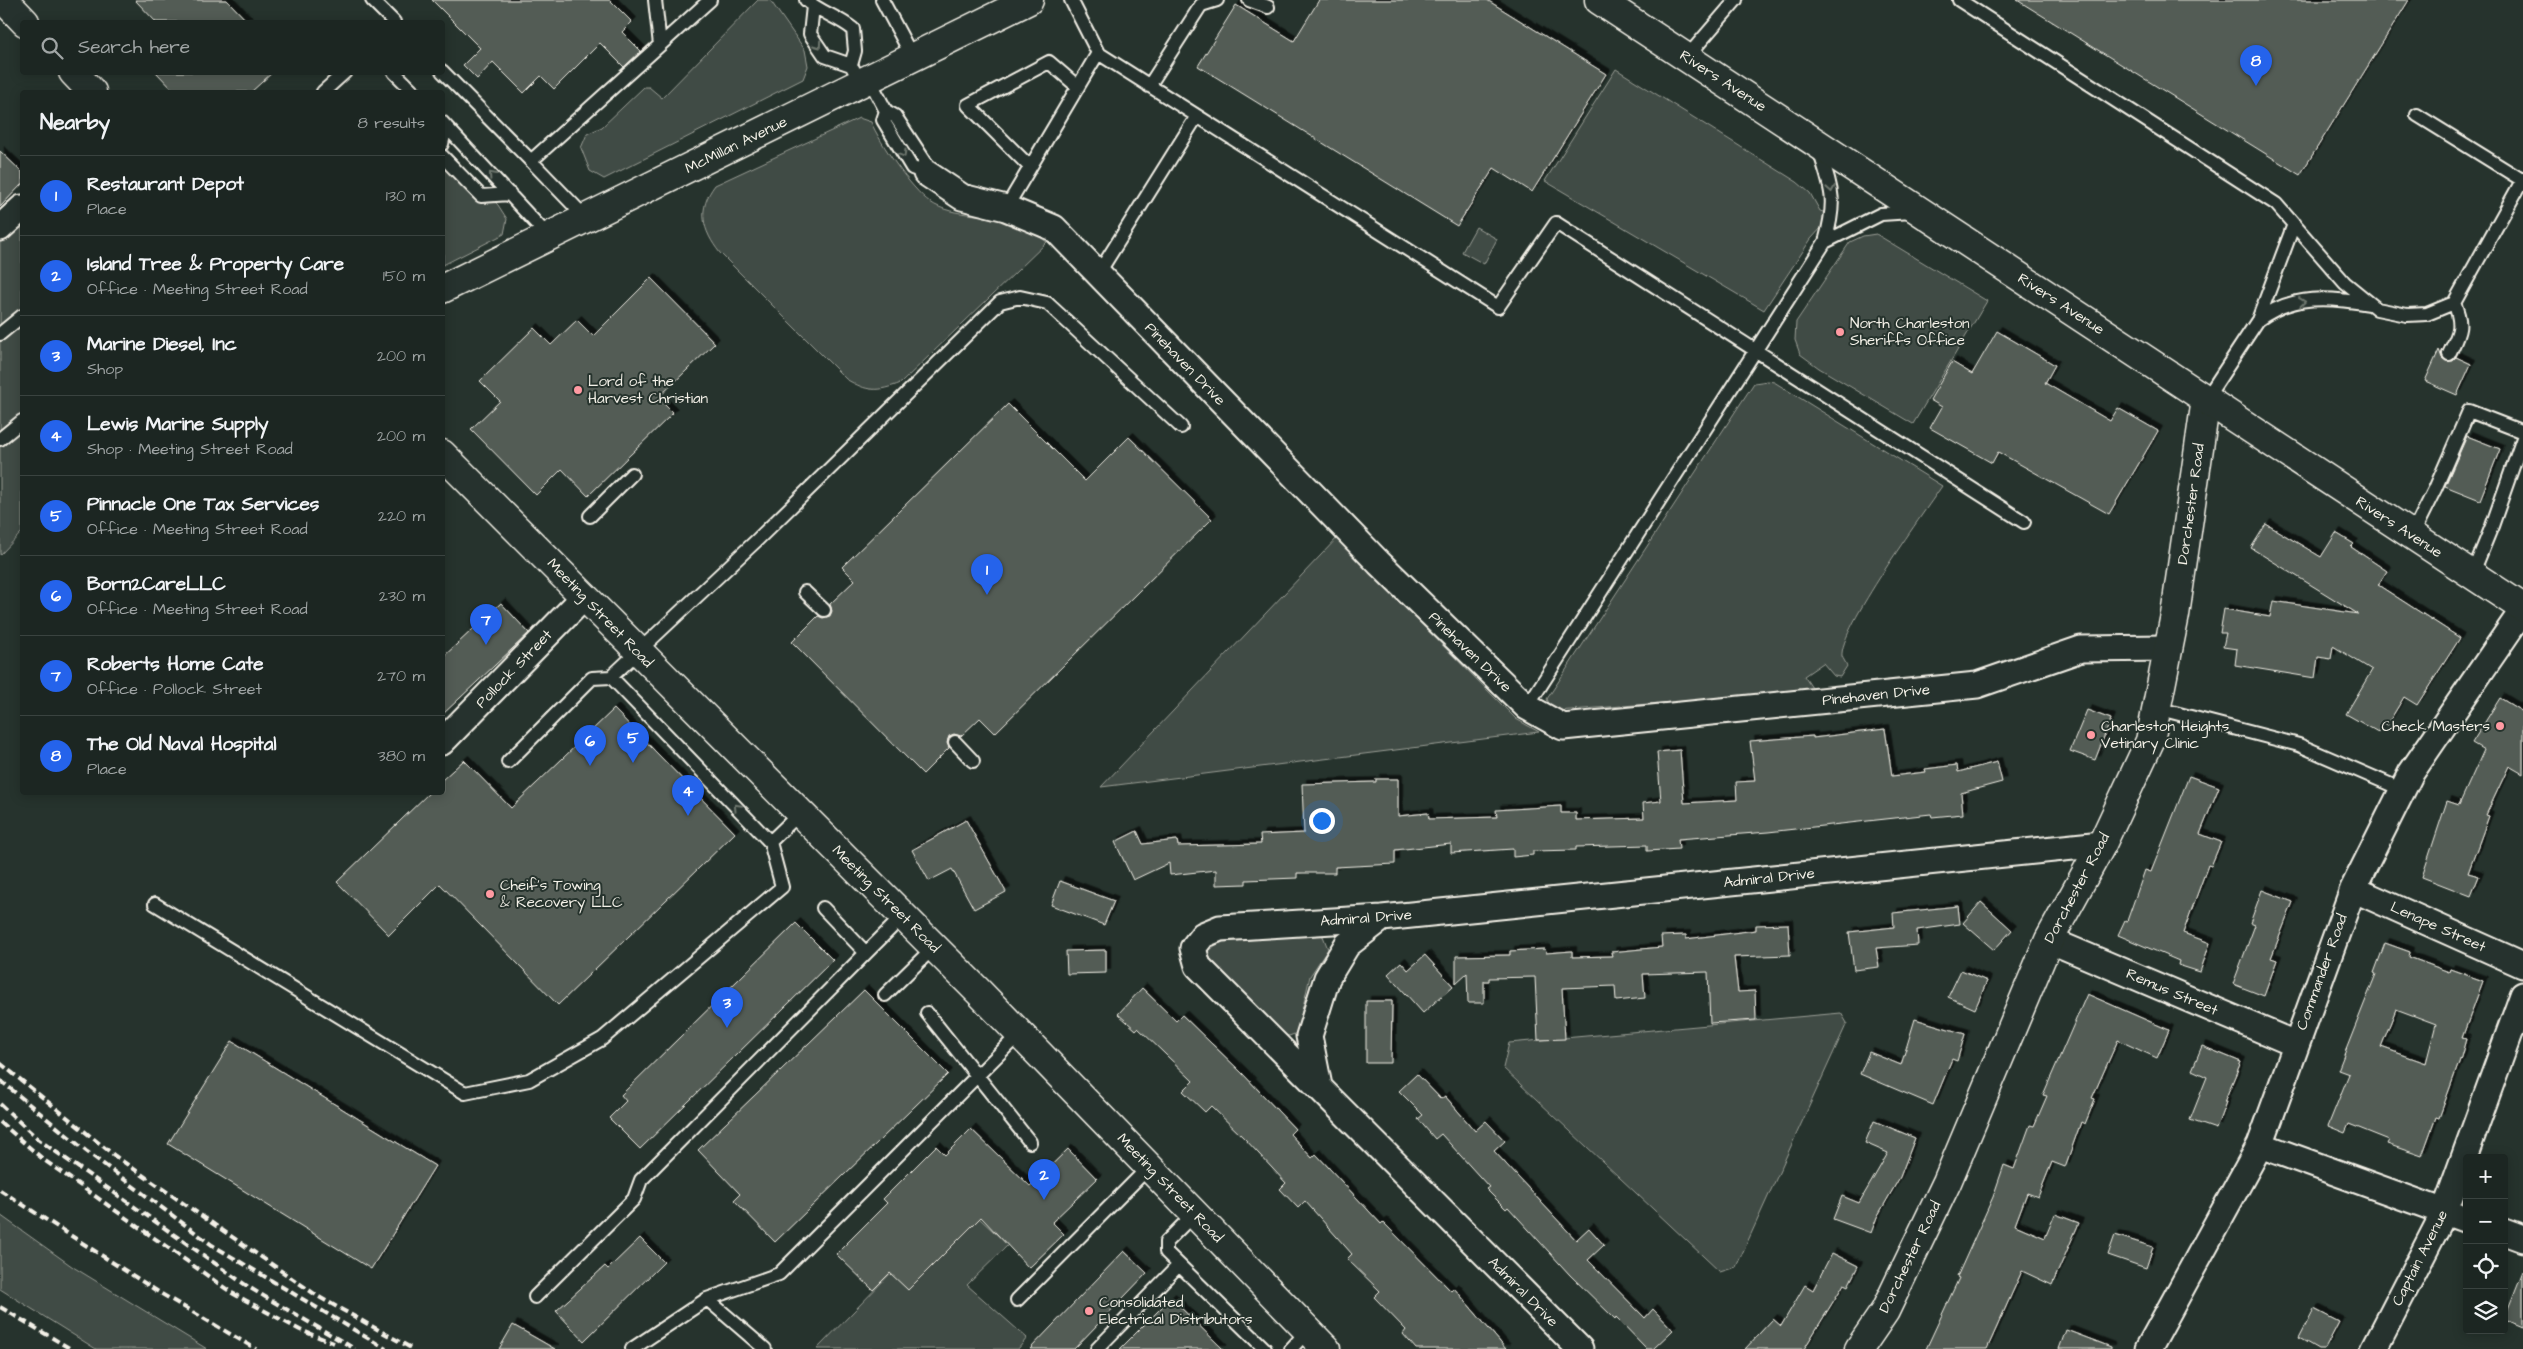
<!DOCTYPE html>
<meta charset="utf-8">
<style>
:root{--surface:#1c2622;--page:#252e2a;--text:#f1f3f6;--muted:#a0a5a5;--line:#3a4340;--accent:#2563eb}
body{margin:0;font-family:"Architects Daughter",sans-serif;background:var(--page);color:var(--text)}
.controls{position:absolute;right:15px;bottom:15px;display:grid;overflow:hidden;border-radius:5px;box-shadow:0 2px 12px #0003}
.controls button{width:45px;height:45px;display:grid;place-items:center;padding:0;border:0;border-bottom:1px solid var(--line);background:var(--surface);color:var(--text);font:25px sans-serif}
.you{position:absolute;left:1321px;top:820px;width:18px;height:18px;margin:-12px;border:4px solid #fff;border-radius:50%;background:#1a73e8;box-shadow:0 0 0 8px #1a73e833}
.badge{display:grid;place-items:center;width:32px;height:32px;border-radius:50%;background:var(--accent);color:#fff;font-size:16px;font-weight:700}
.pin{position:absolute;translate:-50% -41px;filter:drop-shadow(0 1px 2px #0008)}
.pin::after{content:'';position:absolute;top:26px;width:18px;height:15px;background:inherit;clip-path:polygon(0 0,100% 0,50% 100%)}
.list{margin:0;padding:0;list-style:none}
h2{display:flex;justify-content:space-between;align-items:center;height:65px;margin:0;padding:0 20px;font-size:21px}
h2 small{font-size:16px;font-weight:400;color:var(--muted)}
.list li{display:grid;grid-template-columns:32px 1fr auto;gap:15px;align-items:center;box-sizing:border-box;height:80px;padding:0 20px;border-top:1px solid var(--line)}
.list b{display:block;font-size:19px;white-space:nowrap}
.list p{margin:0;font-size:16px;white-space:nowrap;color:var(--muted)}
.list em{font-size:16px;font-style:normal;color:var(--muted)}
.icon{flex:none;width:28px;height:28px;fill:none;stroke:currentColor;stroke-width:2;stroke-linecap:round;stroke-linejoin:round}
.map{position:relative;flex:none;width:2523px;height:1349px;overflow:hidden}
.search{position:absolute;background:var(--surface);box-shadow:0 2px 12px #0003;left:20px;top:20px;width:425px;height:55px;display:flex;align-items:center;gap:12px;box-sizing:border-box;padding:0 18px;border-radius:5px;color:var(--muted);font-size:19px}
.panel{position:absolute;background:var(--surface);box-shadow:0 2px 12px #0003;left:20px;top:90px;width:425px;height:705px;border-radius:5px}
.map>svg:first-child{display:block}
.green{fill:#414b45;stroke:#9a9e96}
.building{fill:#525c55;stroke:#f4f1e8;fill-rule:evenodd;filter:url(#shadow)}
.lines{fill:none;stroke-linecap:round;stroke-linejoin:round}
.service-casing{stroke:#f4f1e8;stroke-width:16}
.minor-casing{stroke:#f4f1e8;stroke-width:29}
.tertiary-casing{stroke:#f4f1e8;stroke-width:31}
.secondary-casing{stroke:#f4f1e8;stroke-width:31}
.primary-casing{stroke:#f4f1e8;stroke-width:31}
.service{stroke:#26332d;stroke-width:12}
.minor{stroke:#26332d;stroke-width:25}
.tertiary{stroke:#26332d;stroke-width:28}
.secondary{stroke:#26332d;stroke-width:28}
.primary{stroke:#26332d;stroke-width:28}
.rail{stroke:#f4f1e8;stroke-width:4;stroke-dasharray:8 4;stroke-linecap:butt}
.oneway{stroke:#6e766e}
.poi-dot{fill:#ff9aa2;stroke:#26332d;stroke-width:2}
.labels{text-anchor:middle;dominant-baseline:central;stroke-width:4;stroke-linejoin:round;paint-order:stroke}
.street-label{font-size:15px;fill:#f4f1e8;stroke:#26332d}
.poi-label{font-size:15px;fill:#f4f1e8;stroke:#26332d;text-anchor:start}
</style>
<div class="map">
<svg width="2523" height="1349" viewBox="0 0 2523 1349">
<defs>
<filter id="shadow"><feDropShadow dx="4.5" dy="-4.5" stdDeviation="0" flood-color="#0009"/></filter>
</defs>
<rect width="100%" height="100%" fill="#26332d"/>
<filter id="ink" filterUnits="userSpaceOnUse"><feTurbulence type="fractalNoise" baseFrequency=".02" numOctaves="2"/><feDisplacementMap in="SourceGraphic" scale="10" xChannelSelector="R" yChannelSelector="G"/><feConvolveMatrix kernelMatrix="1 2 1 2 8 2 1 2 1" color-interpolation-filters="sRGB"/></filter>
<g filter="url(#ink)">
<path class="green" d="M758,0H770L805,50L808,66L803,79L604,179L590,171L581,148L587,134L602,127L644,87H649L662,98Z
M1616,69L1797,182L1810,193L1820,211L1833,215L1811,239L1764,310L1545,181Z
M859,118L871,122C880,143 911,189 930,202C955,219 991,212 1018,223C1028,228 1038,236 1047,242L901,383C877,392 868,392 846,379L720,253C702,230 697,209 715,185Z
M443,145L498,205L507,219L504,234L443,265Z
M11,218L22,229V532L0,555V227Z
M1476,227L1497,239L1484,264L1462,252Z
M1876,234L1987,301L1913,424L1819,368L1800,354L1795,340L1796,322L1850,242L1863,236Z
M1768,381L1774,382L1942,486C1923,514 1839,629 1842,656C1843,659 1846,663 1847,666L1840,677L1834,676L1823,663L1804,676L1814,691L1558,711L1550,706L1547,699L1754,383Z
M1339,536L1394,596L1516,719L1539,732L1101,787Z
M1318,934L1323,936L1328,949L1310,976L1297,1033L1289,1036L1281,1034L1209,960C1209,948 1213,946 1223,942Z
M1841,1013L1847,1023L1736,1267L1720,1272L1503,1068L1509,1043Z
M0,1215L73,1267L207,1349H96L0,1289Z
M979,1218L1008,1245L967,1285L1027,1338L1018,1349H817L891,1273L908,1290Z"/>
<path class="building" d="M135,0H227L248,22H156Z
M432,0H610L632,22L622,32L641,51L624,67L600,43L554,89L541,76L524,93L493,62L477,79L463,65L480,48Z
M1319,0H1487L1606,74L1532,192L1494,168L1457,226L1198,66L1236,5L1294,41Z
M2017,0H2409L2300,175Z
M156,72H273L251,92H175Z
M0,151L22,172V184L0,207Z
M651,278L715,343L658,398L673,413L588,496L562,469L536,495L471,429L500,401L480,381L534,328L551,345L577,320L593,336Z
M1997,331L2055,365L2045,383L2110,421L2118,408L2158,431L2109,514L1998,452L1992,463L1930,428L1942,407L1930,400L1952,362L1972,374Z
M2439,350L2442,358L2446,361H2453L2456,357L2471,364L2457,395L2425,381Z
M1008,404L1085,481L1129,437L1212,519L995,733L980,718L961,736L954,734L949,736L947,743L949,748L923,774L792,642L818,616L823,618L830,616L832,611L830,604L855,580L842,567Z
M2467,436L2500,449L2480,500L2445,486Z
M2266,524L2321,557L2336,533L2354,544L2351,547L2387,571L2378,585L2460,638L2417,705L2404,697L2387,725L2383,723L2378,732L2346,714L2372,670L2333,646L2331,659L2318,657L2315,678L2235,665L2237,649L2223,647L2226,633H2220L2224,609L2270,617L2273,601L2358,614L2251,548Z
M501,603L529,633L442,715V658Z
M2500,698L2523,712V774L2509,766L2486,815L2489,816L2468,873L2479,876L2471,896L2422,877L2447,801L2459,805L2484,750L2472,743Z
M614,709L735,833L558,1005L440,884L389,935L337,882L430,792H442V780L464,760L511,808Z
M2087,710L2111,719L2095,760L2070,751Z
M1885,729L1892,776L1926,772L1925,769L1957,765L1958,772L1997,762L2002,782L1961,793L1963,814L1932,817L1931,814L1768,832L1678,839L1679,849L1647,851V845L1576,847V850L1533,851V855L1513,857V849L1451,853V844L1395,850V864L1335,867V873H1297V878L1246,880V884L1216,885V870L1170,875L1169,863L1133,880L1115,842L1137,831L1143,844L1177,840L1178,846L1261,844L1260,835L1304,833L1302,784L1376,782V779H1398V816L1428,813L1429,819L1497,817L1496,810L1561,806V813H1576V820L1644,818L1643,803L1661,801L1657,752L1680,750L1684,803L1737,800L1736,782L1755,781L1750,741L1813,736V738Z
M2189,776L2219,787L2200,834L2221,842L2211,866L2208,865L2183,933L2210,943L2200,972L2178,965L2179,961L2118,935L2125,920L2127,921L2145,870L2151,872Z
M966,820L1006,892L974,909L952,869L929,881L912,850Z
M1060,881L1114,901L1104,925L1051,905Z
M2262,890L2293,902L2271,958L2277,960L2264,996L2233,984L2255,925L2250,923Z
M1981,902L2012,930L1994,950L1963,923Z
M1958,906L1960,924L1917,930L1918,945L1876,948L1879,967L1854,970L1849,932L1894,927L1893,913Z
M796,923L833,960L640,1149L609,1118L626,1101L621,1095Z
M1788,924L1790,955L1734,957L1738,992L1755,991L1756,1020L1710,1023L1708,972L1643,974L1645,998L1616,1001L1615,986L1562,988L1565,1039L1538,1040L1535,977L1489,978V981H1484V1003H1468L1467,973L1456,983V956L1510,955V951L1545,949L1546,953L1572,951V957L1612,956L1611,952L1662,947L1661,936L1686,935V939L1756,930V925Z
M2385,943L2410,952L2409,957L2449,972L2450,969L2483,981L2462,1038L2466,1039L2461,1057L2439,1118L2436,1117L2422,1156L2387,1144L2389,1140L2349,1124L2345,1133L2328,1126L2349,1074L2338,1070L2376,974L2374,973ZM2396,1009L2436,1024L2426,1063L2381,1047Z
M1106,950V973L1067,974L1066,951Z
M1425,955L1453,986L1423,1013L1388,974L1401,962L1408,970Z
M1961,970L1987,981L1975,1009L1948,997Z
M1142,988L1176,1021L1182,1015L1242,1073L1295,1129L1290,1134L1312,1158L1316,1154L1381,1224L1383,1222L1451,1291L1454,1288L1506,1349H1416L1403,1334L1406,1330L1374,1297L1380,1291L1347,1259L1352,1254L1305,1201L1298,1208L1280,1189L1286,1183L1245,1139L1211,1106L1205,1112L1183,1091L1193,1081L1138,1028L1136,1030L1118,1014Z
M864,990L948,1074L775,1242L734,1200L740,1194L698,1150Z
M2087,994L2169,1030L2157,1058L2118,1040L2092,1098L2095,1099L2085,1124L2081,1122L2065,1167L2052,1162L2038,1197L2027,1193L2015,1225L2045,1238L2055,1214L2079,1223L2052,1285L2022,1271L1987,1349H1926L1959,1278L1957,1277L1993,1197L2004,1165L2014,1169L2030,1125L2034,1126L2047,1096L2043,1095Z
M1366,1001H1392L1391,1063H1366Z
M1915,1019L1965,1034L1957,1061L1952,1059L1933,1105L1860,1074L1869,1052L1901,1065Z
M232,1041L435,1166L371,1269L168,1144Z
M2202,1046L2241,1062L2224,1102H2226L2216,1129L2190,1120L2207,1077L2192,1070Z
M1417,1074L1441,1099L1445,1096L1475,1131L1486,1121L1505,1141L1494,1151L1576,1240L1589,1228L1604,1245L1588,1260L1645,1318L1653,1309L1673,1330L1653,1349H1647L1616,1317L1615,1319L1570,1275L1508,1207L1506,1209L1486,1189L1489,1187L1441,1134L1435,1139L1418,1119L1423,1115L1399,1091Z
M1874,1121L1915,1138L1900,1177L1877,1217L1871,1233L1833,1219L1842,1196L1859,1203L1888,1153L1865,1143Z
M971,1129L1030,1186L1068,1149L1097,1179L1052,1222L1064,1234L1029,1268L981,1217L908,1290L890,1273L873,1290L836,1254L887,1203L883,1199L936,1146L945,1155Z
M2115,1235L2153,1247L2146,1268L2108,1255Z
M640,1238L664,1262L584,1341L556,1311L605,1266L608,1269Z
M1124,1251L1147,1273L1074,1349H1030Z
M1832,1253L1858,1266L1848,1286L1844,1284L1804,1349H1745L1773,1319L1781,1326L1805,1285L1813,1290Z
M2523,1271V1327L2504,1319Z
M1171,1298L1223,1349H1120Z
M2314,1309L2339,1322L2325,1349H2318L2299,1338Z
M513,1325L555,1349H499Z
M2066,1330L2111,1347V1349H2059Z"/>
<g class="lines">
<g class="service-casing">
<path id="service" d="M372,0L394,22
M655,0L660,45
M806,0C820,12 838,17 853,29L855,51L851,65
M882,0L913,58
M1071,0L1098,53L1498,307L1556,223L2024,522
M1249,0L1268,7
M1959,0L2276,204L2345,283L2377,309L2407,315L2427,314L2454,303L2523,179
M813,6L810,34L825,56L851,65L861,82
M1687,57L1736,0
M442,71L531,161
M394,72L414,92
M869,79L886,111L895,116L926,163V173L912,168L883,120L886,111
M1149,86L1201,5L1217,0
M323,92L345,72
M2417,115L2522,180
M442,122L549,237
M442,144L446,126
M1819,150C1832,190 1837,200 1825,242L1881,214L1912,212
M442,156L481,196L510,194
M1030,167L968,105L1049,62L1078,87
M1006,208L1098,53
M586,218L531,161L710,0
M1098,274L1197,116
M2258,320C2293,294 2329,297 2370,304
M0,334L22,316
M2449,354C2459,333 2464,326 2454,303
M2206,399L2258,320L2294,224
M0,439L22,421
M590,516L632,474
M2412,535L2435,489L2469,411L2523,432
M2472,575L2492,526L2523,438
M805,592L824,610
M1527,707L1825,242
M2156,708L2299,745L2403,790
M955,742L973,761
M508,762L592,678L611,677L757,540L1000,302L1020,297L1047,303L1181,427
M770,842L800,813
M155,904L465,1093L529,1080L602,1039L782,887L770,842L611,677
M823,908L866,953L903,916
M885,995L934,947
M927,1013L1030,1142
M1194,1214L1166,1242V1252L1265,1349
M535,1297L634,1199L641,1180L866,953
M707,1299L765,1349
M1017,1300L1149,1167
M632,1349L707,1299L779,1274L1019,1034
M1097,1349L1179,1265
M1291,1349L1308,1330"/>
</g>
<g class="minor-casing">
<path id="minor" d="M926,173L962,197L1006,208L1054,228L1379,563L1527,707L1563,727L1977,685L2081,649L2168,648
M0,228L22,208
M442,742L585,596
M2353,889L2523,965
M2049,940L2295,1044
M1319,1086L1309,1036L1327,978L1347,945L1382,918
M2260,1145L2467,1220
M2504,1232L2523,1239
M1580,1349L1198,966L1193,948L1203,935L1220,928L1382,918L2102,844
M2148,1349L2260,1145L2353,889L2411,773L2523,610
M2374,1349L2444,1213L2523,995"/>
</g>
<g class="tertiary-casing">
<path id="tertiary" d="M4,0L25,22
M73,72L92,92
M442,289L1029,0
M442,454L979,992L1326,1349"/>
</g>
<g class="secondary-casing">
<path id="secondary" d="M1859,1349L1885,1311L1947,1182L2049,940L2102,844L2150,741L2175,615L2206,399"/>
</g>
<g class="primary-casing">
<path id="primary" d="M1599,0L2523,608"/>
</g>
<use href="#service" class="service"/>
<use href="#minor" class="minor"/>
<use href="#tertiary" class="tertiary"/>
<use href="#secondary" class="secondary"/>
<use href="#primary" class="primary"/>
<path class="rail" d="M0,1063L115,1156L319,1297L413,1349
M0,1080L86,1151L212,1245L386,1349
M0,1104L39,1140L250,1288L355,1349
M0,1122L44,1160L232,1293L300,1330L334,1343
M0,1190L160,1293L256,1349
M0,1307L71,1349"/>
</g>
<defs><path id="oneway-chevron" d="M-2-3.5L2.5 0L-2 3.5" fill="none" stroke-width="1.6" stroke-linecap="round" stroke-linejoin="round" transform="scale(1.25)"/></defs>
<g class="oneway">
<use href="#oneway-chevron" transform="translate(818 45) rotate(55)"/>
<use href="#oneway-chevron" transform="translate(903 154) rotate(59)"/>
<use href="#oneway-chevron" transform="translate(492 175) rotate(-132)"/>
<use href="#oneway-chevron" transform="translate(1831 189) rotate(80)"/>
<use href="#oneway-chevron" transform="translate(2302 302) rotate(-7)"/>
<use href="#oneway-chevron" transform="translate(737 807) rotate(-133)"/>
</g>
</g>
<g class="poi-dot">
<circle cx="1840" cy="332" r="5"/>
<circle cx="578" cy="390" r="5"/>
<circle cx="2500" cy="726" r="5"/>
<circle cx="2091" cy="735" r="5"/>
<circle cx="490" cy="894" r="5"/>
<circle cx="1089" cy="1311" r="5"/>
</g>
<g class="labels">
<g class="street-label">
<text transform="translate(1723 81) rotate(33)">Rivers Avenue</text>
<text transform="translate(736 145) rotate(-26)">McMillan Avenue</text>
<text transform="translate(2061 304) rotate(33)">Rivers Avenue</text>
<text transform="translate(1185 364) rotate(46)">Pinehaven Drive</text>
<text transform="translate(2191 504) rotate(-82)">Dorchester Road</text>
<text transform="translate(2399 527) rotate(33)">Rivers Avenue</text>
<text transform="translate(600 613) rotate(46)">Meeting Street Road</text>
<text transform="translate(1470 652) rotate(44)">Pinehaven Drive</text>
<text transform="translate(514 669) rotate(-46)">Pollock Street</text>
<text transform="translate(1876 695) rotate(-6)">Pinehaven Drive</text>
<text transform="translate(1769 878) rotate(-6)">Admiral Drive</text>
<text transform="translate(2077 888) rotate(-62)">Dorchester Road</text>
<text transform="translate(886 899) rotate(45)">Meeting Street Road</text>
<text transform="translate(1366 918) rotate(-4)">Admiral Drive</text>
<text transform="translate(2438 927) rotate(24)">Lenape Street</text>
<text transform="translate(2322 972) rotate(-70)">Commander Road</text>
<text transform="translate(2172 992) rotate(23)">Remus Street</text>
<text transform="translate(1170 1188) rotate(46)">Meeting Street Road</text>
<text transform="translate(1910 1257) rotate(-64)">Dorchester Road</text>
<text transform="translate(2420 1258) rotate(-63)">Captain Avenue</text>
<text transform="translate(1523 1292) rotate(45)">Admiral Drive</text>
</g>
<g class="poi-label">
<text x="1850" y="323">North Charleston<tspan x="1850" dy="17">Sheriffs Office</tspan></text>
<text x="588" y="381">Lord of the<tspan x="588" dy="17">Harvest Christian</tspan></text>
<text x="2101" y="726">Charleston Heights<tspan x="2101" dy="17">Vetinary Clinic</tspan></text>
<text x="2490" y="726" text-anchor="end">Check Masters</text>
<text x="500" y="885">Cheif's Towing<tspan x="500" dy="17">&amp; Recovery LLC</tspan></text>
<text x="1099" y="1302">Consolidated<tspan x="1099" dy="17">Electrical Distributors</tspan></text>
</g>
</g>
</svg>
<div class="controls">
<button>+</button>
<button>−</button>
<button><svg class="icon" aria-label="locate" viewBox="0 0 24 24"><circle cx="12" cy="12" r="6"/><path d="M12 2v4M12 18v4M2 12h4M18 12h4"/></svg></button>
<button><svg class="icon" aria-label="layers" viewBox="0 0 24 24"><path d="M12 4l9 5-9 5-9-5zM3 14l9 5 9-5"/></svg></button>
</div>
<div class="you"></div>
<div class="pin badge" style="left:987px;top:595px">1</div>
<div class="pin badge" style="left:1044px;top:1200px">2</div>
<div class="pin badge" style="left:727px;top:1028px">3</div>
<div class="pin badge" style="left:688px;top:816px">4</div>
<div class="pin badge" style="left:633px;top:763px">5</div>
<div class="pin badge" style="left:590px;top:766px">6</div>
<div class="pin badge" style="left:486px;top:645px">7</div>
<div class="pin badge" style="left:2256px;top:86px">8</div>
<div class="search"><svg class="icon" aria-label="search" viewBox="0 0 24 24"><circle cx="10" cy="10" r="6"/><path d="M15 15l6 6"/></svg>Search here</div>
<section class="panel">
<h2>Nearby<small>8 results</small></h2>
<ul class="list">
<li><span class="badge">1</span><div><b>Restaurant Depot</b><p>Place</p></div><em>130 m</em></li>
<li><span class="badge">2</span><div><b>Island Tree &amp; Property Care</b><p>Office · Meeting Street Road</p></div><em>150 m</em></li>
<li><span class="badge">3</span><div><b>Marine Diesel, Inc</b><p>Shop</p></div><em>200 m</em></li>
<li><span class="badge">4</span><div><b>Lewis Marine Supply</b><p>Shop · Meeting Street Road</p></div><em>200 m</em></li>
<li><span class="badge">5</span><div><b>Pinnacle One Tax Services</b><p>Office · Meeting Street Road</p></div><em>220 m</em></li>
<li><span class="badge">6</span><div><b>Born2CareLLC</b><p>Office · Meeting Street Road</p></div><em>230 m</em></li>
<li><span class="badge">7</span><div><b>Roberts Home Cate</b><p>Office · Pollock Street</p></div><em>270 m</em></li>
<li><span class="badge">8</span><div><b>The Old Naval Hospital</b><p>Place</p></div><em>380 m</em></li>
</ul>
</section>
</div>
